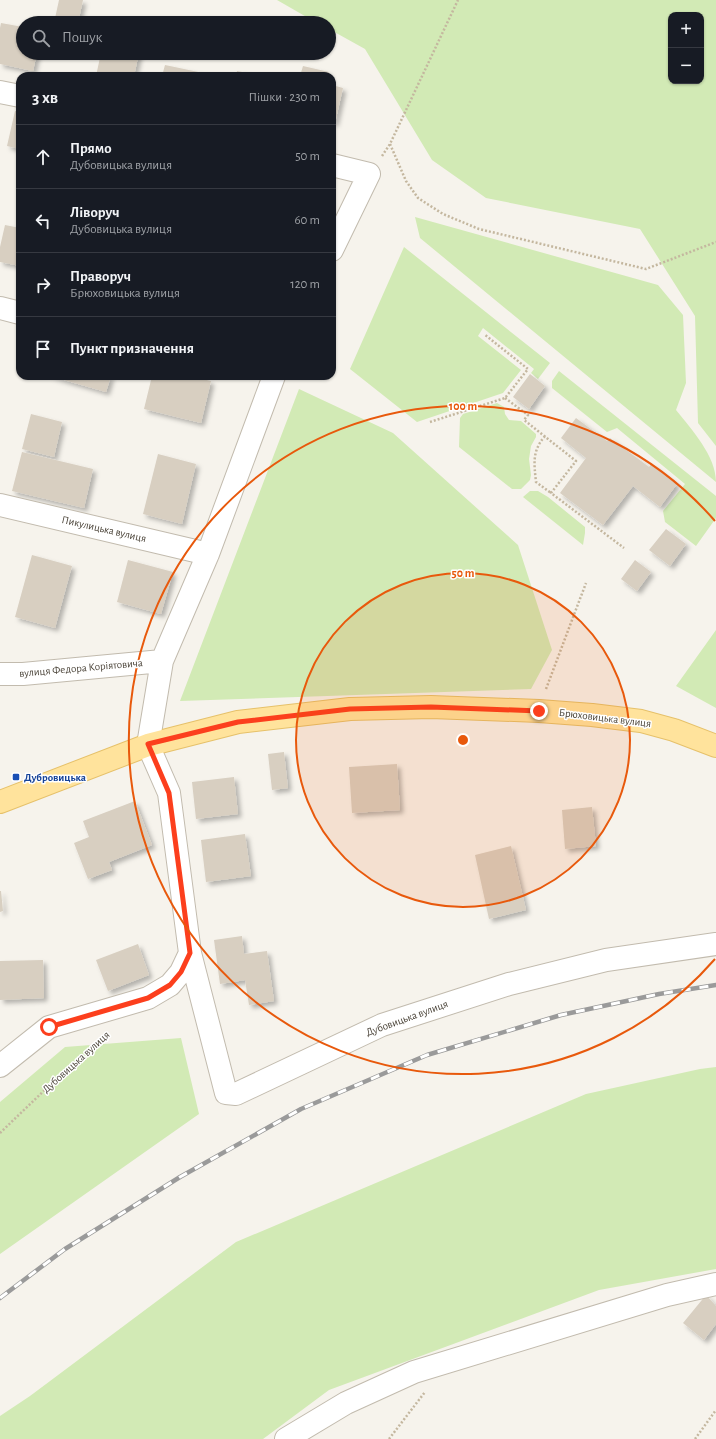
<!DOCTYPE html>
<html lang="uk">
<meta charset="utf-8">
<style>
:root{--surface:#171b24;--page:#242831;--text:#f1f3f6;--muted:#9ea1a6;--line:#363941}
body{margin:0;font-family:"Alegreya Sans",sans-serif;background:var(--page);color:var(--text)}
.controls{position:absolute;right:12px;top:12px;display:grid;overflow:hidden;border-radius:8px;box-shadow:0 1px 3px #0004}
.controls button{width:36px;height:36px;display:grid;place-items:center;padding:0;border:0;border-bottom:1px solid var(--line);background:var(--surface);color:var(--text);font:20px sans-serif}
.stop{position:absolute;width:12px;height:12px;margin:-9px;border:3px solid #fc3f1d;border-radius:50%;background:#fff}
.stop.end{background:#fc3f1d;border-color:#fff;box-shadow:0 1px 4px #0008}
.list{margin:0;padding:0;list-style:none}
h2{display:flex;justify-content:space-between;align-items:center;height:52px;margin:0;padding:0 16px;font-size:17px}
h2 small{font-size:13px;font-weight:400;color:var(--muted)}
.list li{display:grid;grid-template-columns:26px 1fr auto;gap:12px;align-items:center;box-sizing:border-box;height:64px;padding:0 16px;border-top:1px solid var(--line)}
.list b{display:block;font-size:15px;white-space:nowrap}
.list p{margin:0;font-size:13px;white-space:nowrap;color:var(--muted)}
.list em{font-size:13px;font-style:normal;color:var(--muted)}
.icon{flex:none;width:22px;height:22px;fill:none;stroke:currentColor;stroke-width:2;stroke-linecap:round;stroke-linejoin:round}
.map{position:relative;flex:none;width:716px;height:1439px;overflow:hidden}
.search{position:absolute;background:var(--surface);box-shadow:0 1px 3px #0004;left:16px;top:16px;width:320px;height:44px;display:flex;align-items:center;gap:10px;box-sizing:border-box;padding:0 14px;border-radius:22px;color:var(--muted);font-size:15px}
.panel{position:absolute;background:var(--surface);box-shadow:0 1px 3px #0004;left:16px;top:72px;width:320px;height:308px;border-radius:12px}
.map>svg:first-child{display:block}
.green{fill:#d2eab5;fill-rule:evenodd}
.building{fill:#d8cfc1;filter:url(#shadow)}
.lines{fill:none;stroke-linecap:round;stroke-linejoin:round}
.minor-casing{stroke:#c2bbae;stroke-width:24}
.major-casing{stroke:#e6c16a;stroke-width:24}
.path{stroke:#c4b79f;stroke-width:2.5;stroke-dasharray:2 2;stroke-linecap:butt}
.minor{stroke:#fff;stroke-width:22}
.major{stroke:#ffe39c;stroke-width:22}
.rail-casing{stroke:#9a9a9a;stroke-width:4.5}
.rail{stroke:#fff;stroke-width:3;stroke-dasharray:9;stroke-linecap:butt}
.route{stroke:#fc3f1d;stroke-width:5}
.ring{fill:none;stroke:#e8590c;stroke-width:2}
.transit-dot{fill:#1a4fb4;stroke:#fff;stroke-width:1.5}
.labels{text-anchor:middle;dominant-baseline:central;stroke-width:3;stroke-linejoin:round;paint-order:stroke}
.street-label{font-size:11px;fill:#4b4439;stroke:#fff}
.transit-label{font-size:11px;font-weight:bold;fill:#164399;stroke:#fff;text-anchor:start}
.centre{fill:#e8590c;stroke:#fff;stroke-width:2}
.ring-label{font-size:12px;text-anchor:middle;font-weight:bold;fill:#e8590c;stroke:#fff;stroke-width:3;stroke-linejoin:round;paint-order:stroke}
</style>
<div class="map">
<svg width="716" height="1439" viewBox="0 0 716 1439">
<defs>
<filter id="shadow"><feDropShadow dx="3.5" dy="3.5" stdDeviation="2" flood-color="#0004"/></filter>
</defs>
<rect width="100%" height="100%" fill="#f6f3ec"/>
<path class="green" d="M277,0H716V446L698,423L695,316L640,229L486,198L432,160L365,49L329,29V23H317ZM671,15H701V81H671Z
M415,217L658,285L683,315L686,383L676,410C692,430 716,456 716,482L420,238Z
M404,247L550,363L538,379L531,373L534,369L483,328L478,336L521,370L503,393L417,422L350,369Z
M559,371L716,496V518L696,546L665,522L663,511L685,484L617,428L607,432L552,388V381Z
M299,389L393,433L518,545L552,650L531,689L180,701Z
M497,403L504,407L505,414L509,420L521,421L536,434V437L531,446L529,459L531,475L530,480L521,489H512L459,447L460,418L463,414Z
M530,491H538L548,497L585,527V533L583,545L523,497Z
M716,630V708L676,686Z
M181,1038L199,1114L0,1254V1102L65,1047Z
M716,1067V1269L599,1290L329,1390L263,1439H0V1416L30,1396L236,1242L586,1094L700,1069Z"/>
<path class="building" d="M59,0H83L78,23H54Z
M1,23L23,27V53H37L33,71L0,64V28Z
M101,53H139L134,76H96Z
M165,65L208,74L207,76H162Z
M303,66L329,72L328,76H300Z
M237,71L258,75V76H236Z
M332,85L343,88L335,123H332Z
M15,111L20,112V149L7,146Z
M5,225L20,228V266L0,262V247Z
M530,374L545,386L529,409L513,397Z
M50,376H111L106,392Z
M152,376H189L211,381L201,423L144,409Z
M31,414L62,422L54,457L22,449Z
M576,418L607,441L610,438L649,467L651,464L677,484L660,507L633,486L603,525L560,493L586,458L561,438Z
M22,452L93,469L84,508L12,491Z
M158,454L196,464L182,524L143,514Z
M666,529L686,544L670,566L649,550Z
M32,555L72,566L55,628L15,617Z
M128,560L173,572L161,614L117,602Z
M635,560L651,572L637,591L621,579Z
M284,752L288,788L272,790L268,754Z
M397,764L400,810L352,813L349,767Z
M234,777L238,814L196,819L192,782Z
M135,801L152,845L109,862L112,870L88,879L74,843L89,837L83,821Z
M592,807L596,846L565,849L562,810Z
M245,834L251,876L206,882L201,840Z
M511,846L526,910L489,919L475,855Z
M0,891H1L3,911L0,912Z
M242,936L244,954L267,951L274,1001L249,1005L245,980L220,984L214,940Z
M138,944L149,975L108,991L96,960Z
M43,960L44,998L0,1000V961Z
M706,1295L716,1306V1324L704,1340L683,1323Z"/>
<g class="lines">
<g class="minor-casing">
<path id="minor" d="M0,92L20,96
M332,165L369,174L332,250
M0,308L20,313
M274,376L208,554L162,661L148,745L169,793L190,953L226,1093L236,1094L382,1025L509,984L606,960L716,944
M0,505L208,554
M0,674H23L162,661
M0,1066L49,1027L148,998L170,985L181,972L190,953
M286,1439L346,1403L414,1372L667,1295L716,1284"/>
</g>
<g class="major-casing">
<path id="major" d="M0,802L148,745L238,722L350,709L431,707L539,711L592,715L641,721L674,730L716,746"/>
</g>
<path class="path" d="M390,144L406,181L418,198L443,214L479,229L646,269L716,242
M382,156L390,144L458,0
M505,398L528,415L524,420L576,461L551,493L624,548
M430,422L505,398L528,369L484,334
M545,436C532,451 534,463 536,482L551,493
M546,689L586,583
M0,1133L52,1083L105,1035
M389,1439L425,1392
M695,1439L716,1410"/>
<use href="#minor" class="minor"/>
<use href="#major" class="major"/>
<g class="rail-casing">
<path id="rail" d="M0,1298L65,1249L180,1177L301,1109L427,1055L561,1015L659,994L716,985"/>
</g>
<use href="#rail" class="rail"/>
</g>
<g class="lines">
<path class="route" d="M49,1027L148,998L170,985L181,972L190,953L169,793L148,744L238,722L350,709L431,707L539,711"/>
</g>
<circle cx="463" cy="740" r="167" fill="#e8590c" fill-opacity=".12"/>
<g class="ring">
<circle cx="463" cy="740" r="167"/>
<path d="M715 959A334 334 0 1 1 715 521"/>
</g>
<rect class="transit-dot" x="12" y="773" width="8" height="8" rx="2"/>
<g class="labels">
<g class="street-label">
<text transform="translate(104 529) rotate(13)">Пикулицька вулиця</text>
<text transform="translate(81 668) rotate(-5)">вулиця Федора Коріятовича</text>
<text transform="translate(605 718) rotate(7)">Брюховицька вулиця</text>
<text transform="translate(407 1018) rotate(-20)">Дубовицька вулиця</text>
<text transform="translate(76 1062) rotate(-42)">Дубовицька вулиця</text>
</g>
<g class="transit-label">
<text x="24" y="777">Дубровицька</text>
</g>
</g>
<circle cx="463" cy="740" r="6" class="centre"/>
<g class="ring-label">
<text x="463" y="410">100 m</text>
<text x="463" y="577">50 m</text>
</g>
</svg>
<div class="controls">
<button>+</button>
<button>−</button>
</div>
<div class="stop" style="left:49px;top:1027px"></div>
<div class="stop end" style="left:539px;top:711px"></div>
<div class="search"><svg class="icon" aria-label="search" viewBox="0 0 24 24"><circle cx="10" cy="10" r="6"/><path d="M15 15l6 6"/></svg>Пошук</div>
<section class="panel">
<h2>3 хв<small>Пішки · 230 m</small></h2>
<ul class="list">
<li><svg class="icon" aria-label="ahead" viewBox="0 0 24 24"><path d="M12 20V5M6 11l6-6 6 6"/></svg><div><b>Прямо</b><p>Дубовицька вулиця</p></div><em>50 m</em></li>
<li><svg class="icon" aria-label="left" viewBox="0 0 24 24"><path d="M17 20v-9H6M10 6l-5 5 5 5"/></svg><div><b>Ліворуч</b><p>Дубовицька вулиця</p></div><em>60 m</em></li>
<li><svg class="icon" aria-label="right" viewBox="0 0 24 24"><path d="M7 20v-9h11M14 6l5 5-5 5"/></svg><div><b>Праворуч</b><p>Брюховицька вулиця</p></div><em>120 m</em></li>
<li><svg class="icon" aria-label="arrive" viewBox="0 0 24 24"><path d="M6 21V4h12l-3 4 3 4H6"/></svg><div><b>Пункт призначення</b></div></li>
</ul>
</section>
</div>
